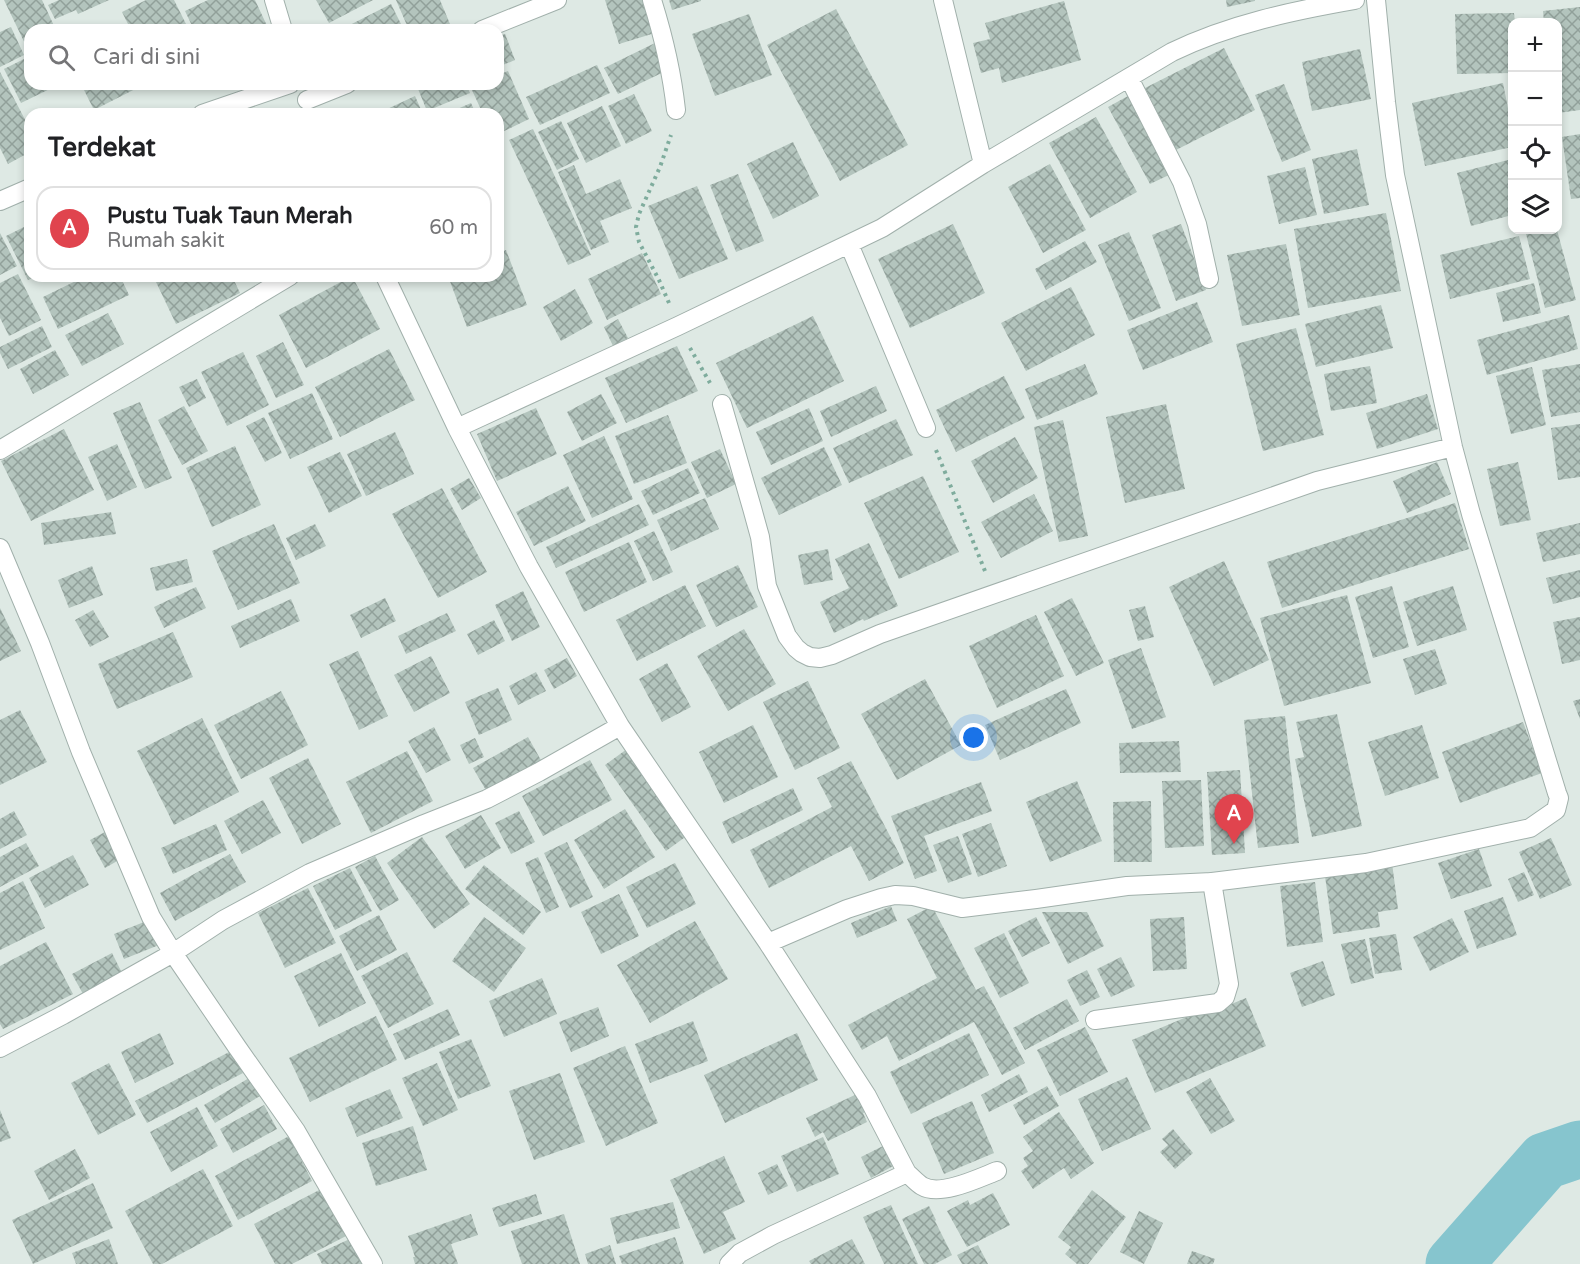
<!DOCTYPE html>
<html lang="id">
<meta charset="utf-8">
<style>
:root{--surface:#fff;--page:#f6f6f6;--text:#202124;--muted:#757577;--line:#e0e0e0;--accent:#d93025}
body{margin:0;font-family:"Varela Round",sans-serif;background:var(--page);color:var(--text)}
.controls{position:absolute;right:18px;top:18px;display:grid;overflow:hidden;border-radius:12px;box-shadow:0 3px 9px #0003}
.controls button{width:54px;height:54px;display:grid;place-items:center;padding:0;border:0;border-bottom:2px solid var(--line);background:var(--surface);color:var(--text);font:30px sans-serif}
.you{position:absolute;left:974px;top:738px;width:21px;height:21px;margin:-15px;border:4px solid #fff;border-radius:50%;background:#1a73e8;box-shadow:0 0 0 9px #1a73e833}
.badge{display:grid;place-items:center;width:39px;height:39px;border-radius:50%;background:var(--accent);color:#fff;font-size:20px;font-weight:700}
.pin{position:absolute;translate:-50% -50px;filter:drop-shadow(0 2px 3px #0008)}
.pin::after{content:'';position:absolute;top:32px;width:21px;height:18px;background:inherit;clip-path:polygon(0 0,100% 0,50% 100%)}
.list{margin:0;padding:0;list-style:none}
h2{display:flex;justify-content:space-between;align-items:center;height:78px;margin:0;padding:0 24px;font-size:26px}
h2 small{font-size:20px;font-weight:400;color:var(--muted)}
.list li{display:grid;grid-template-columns:39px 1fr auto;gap:18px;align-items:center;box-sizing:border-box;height:84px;margin:0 12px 12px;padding:0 12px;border:2px solid var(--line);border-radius:18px}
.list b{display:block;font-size:22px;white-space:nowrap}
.list p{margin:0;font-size:20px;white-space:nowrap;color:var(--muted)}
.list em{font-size:20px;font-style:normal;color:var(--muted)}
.icon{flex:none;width:33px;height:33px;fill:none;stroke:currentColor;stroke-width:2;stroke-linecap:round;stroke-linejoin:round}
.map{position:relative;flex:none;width:1580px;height:1264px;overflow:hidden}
.search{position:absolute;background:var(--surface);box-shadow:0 3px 9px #0003;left:24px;top:24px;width:480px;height:66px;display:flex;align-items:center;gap:15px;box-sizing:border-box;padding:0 21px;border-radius:18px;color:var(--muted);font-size:22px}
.panel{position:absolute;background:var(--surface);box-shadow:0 3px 9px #0003;left:24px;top:108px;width:480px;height:174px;border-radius:18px}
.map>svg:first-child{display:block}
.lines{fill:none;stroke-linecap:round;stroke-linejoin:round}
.river{stroke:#86c5ce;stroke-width:57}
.building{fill:url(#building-cross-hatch)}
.lane-casing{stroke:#a1b0ab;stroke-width:20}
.street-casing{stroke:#a1b0ab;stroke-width:20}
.path{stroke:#7fac9d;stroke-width:4;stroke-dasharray:3 4.5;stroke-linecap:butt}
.lane{stroke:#fff;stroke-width:18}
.street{stroke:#fff;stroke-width:18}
</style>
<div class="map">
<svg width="1580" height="1264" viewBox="0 0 1580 1264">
<defs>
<pattern id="building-cross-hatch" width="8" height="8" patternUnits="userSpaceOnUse" patternTransform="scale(1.5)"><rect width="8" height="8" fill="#b3c4bd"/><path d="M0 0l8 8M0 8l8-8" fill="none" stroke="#91a09a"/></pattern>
</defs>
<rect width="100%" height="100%" fill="#dee9e4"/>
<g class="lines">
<path class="river" d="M1454,1264L1545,1161L1580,1149"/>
</g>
<path class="building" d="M4,0H42L56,30H30V54Z
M59,0H109L78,14L76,10L55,19L48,5Z
M146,0H174L189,30H131L122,12Z
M208,0H255L269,30H194L185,11Z
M316,0H373L329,23Z
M396,0H440L450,24L437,30H409Z
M605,0H644L655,33L619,44Z
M669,0H701V1L672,10Z
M1226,0H1255V1L1227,7Z
M1064,1L1081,60L1002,83L999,68L981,73L973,43L990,39L985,23Z
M391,4L404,30H340Z
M1580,7V110L1558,113V22H1544L1543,11Z
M836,9L908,145L840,181L767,45Z
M1514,13L1515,22H1512V73L1457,74L1455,14Z
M749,14L772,75L715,96L692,34Z
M11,27L24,55L0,67V32Z
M505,34L515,60L498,67V36Z
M655,43L668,70L618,94L604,68Z
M1224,48L1255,110L1176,150L1145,88Z
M1360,49L1371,99L1312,111L1302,62Z
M30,56V84H60L21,103L4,69Z
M597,65L610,93L540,125L526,97Z
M508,71L529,119L498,134V114H483L471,88L479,84H498V75Z
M0,72L30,129V152L8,164L0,148Z
M1503,83L1512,129V147L1425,166L1412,103Z
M81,84H145L94,110Z
M416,84H466L470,93L427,111Z
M1284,84L1311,150L1282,162L1255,95Z
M634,94L652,131L626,144L608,106Z
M415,96L423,114H387L385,110Z
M1128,96L1171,174L1150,184L1108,107Z
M471,103L476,114H446Z
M602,106L621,146L586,163L567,123Z
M1096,117L1137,192L1090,218L1049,143Z
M561,121L579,159L557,170L538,132Z
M533,129L591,255L568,265L509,140Z
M1580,134V198L1571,199L1562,137Z
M793,142L819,196L773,219L747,164Z
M1357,149L1369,205L1324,214L1312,159Z
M1512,159V215L1471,226L1457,173Z
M1050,164L1086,230L1043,253L1008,187Z
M574,165L586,194L620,179L632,208L600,221L609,242L591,250L558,172Z
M1305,167L1317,215L1279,224L1267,176Z
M738,174L764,241L736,252L710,185Z
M697,186L728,259L679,279L648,206Z
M1386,213L1401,291L1308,308L1294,229Z
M30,224V276H38L28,280L6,236Z
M953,224L985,293L910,328L878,259Z
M1181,224L1206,290L1176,301L1152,235Z
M1525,230H1557L1576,300L1545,308Z
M1129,232L1161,308L1129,321L1098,245Z
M0,233L17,266L0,275Z
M1519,236L1530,279L1450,299L1440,255Z
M1085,241L1097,262L1046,290L1035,269Z
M1286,244L1300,315L1242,326L1227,255Z
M506,250L527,305L467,327L448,276H498V253Z
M642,253L661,294L607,320L588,279Z
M18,274L41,320L9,336L0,318V283Z
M86,276H120L129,295L58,329L43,297Z
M131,276H145L134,282Z
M170,276H232L240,293L176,324L156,282Z
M352,276L380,329L306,368L279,315Z
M1534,283L1541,313L1503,322L1496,293Z
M1071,287L1095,335L1026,371L1001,323Z
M575,289L593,323L561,341L543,307Z
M1197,302L1213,342L1143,370L1127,330Z
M1381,305L1393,348L1316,367L1305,324Z
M108,313L124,344L82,366L65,335Z
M1569,315L1578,349L1487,375L1477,340Z
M813,316L844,381L747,428L716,363Z
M618,319L628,338L613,346L604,327Z
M42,326L52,347L8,369L0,353V347Z
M1296,328L1324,435L1263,451L1236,344Z
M283,342L304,385L276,398L256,356Z
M677,346L698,391L626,423L605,378Z
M389,349L415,400L340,437L315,387Z
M55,350L69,375L33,394L20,369Z
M243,352L269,405L227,426L201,372Z
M1085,364L1098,394L1037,420L1025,389Z
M1580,364V412L1551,417L1542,370Z
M1370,366L1377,403L1331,411L1324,374Z
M1532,367L1546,425L1511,434L1496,376Z
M1004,376L1025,418L956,452L936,410Z
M197,379L206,398L189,407L179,387Z
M876,386L887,411L831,437L820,411Z
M312,393L333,439L290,459L268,413Z
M601,394L617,423L582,441L567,412Z
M1427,394L1438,429L1377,449L1366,413Z
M140,402L172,478L145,489L113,413Z
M1166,404L1185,489L1125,503L1106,417Z
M184,406L208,451L182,465L158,420Z
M536,408L557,454L497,481L477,434Z
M809,408L823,441L771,465L756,432Z
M668,415L687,463L634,484L615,436Z
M264,417L282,453L265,462L246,426Z
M896,419L913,455L849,483L833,448Z
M1063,420L1088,536L1059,542L1034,427Z
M1580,424V477L1558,480L1551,428Z
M64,429L94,490L31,521L1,461Z
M395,432L414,474L366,496L347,454Z
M604,436L633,499L592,518L563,455Z
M1015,437L1038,478L993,503L971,461Z
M117,444L137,487L107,501L88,457Z
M235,446L261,505L212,527L186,468Z
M824,447L842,485L779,515L761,478Z
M720,449L736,484L707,498L691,462Z
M340,452L362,496L329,513L307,467Z
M1437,462L1451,494L1407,513L1393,481Z
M1518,462L1531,520L1500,526L1487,469Z
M688,468L700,493L653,515L641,491Z
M923,476L959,552L899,579L864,503Z
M469,478L481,498L462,510L450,489Z
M568,486L586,521L534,546L516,512Z
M442,488L487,572L438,598L392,514Z
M1034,494L1053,531L1001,558L981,522Z
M705,498L719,529L671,551L657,520Z
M1455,503L1469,549L1282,608L1267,562Z
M639,504L649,525L556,568L546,547Z
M111,512L116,534L44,545L41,523Z
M1580,523V554L1543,562L1536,533Z
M274,524L300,583L238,610L212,551Z
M315,524L326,546L296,560L286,538Z
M654,531L673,572L653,581L634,541Z
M629,542L647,582L584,612L565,572Z
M869,543L898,606L864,621L863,619L834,633L820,602L849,588L835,559Z
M828,549L833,580L804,585L798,555Z
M187,559L193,582L156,591L150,568Z
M1224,561L1269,660L1214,686L1169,587Z
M738,565L758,607L716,627L696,585Z
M92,566L103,595L69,608L58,580Z
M1580,570V597L1553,604L1546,578Z
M685,585L706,626L637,661L616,620Z
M1392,586L1409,647L1373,658L1355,597Z
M1453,586L1467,630L1417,646L1403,602Z
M196,587L206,608L164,628L154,607Z
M523,591L540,627L512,641L495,605Z
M1347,595L1371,683L1284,706L1260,618Z
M385,598L396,621L361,638L350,615Z
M1072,598L1104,663L1076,676L1044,612Z
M291,599L300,621L240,648L231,626Z
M1145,606L1154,637L1138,641L1129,610Z
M0,608L21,651L0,661Z
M93,610L109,637L90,647L75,620Z
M447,613L456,631L406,654L398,636Z
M1036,615L1064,676L997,708L969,646Z
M1580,617V660L1562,664L1553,622Z
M494,620L505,641L478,655L467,634Z
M744,629L776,684L728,711L697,656Z
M173,632L193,677L117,709L98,664Z
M1141,648L1166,717L1132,729L1108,660Z
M1435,649L1447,684L1415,695L1403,659Z
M358,651L388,716L359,730L329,664Z
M431,656L450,693L414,712L394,675Z
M567,658L577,676L554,689L544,670Z
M667,663L691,707L662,722L639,679Z
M536,672L546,691L518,705L509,686Z
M925,679L961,745L897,780L861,714Z
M808,681L840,748L795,770L763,702Z
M498,688L512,720L479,735L465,702Z
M1066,689L1081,723L1000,760L985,725Z
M281,691L308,745L241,779L214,725Z
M1580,699V719L1573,701Z
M20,710L47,762L0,785V720Z
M1337,714L1362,826L1312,837L1295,759L1304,757L1296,722Z
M1285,716L1299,843L1258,848L1244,720Z
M202,718L239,792L174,825L137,751Z
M1523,722L1542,773L1460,803L1442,752Z
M753,725L778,777L724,803L699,752Z
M1422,725L1439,778L1385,796L1368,742Z
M434,727L451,760L426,773L408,741Z
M528,737L542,762L487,792L473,768Z
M475,738L484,757L469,764L460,745Z
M1179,741L1181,772L1120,773L1119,743Z
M627,749L688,835L666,851L605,765Z
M407,751L433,801L371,833L346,782Z
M308,758L341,824L302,844L269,778Z
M590,760L612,800L543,836L522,796Z
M851,761L904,863L869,881L851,846L769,888L750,850L832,807L817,778Z
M1240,770L1245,853L1212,855L1207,772Z
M1201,780L1204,846L1165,848L1162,781Z
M1077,781L1102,841L1050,862L1026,802Z
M981,782L992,811L924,836L937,871L915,879L891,816Z
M793,788L803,810L732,844L722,822Z
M263,800L281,833L242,854L224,821Z
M1151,801L1152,862H1114L1113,802Z
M625,809L655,857L604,889L574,840Z
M14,811L27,835L0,849V819Z
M519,811L535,842L511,854L495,823Z
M481,815L501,848L465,869L445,836Z
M991,823L1007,866L978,877L962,834Z
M216,824L227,850L173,874L161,848Z
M105,832L119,860L105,868L90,840Z
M958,836L972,874L948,883L933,845Z
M422,837L470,904L434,929L387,863Z
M1551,838L1572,885L1540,899L1519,852Z
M567,842L593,897L570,908L544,853Z
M26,843L39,866L0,887V857Z
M1479,849L1492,886L1451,899L1438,863Z
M230,854L246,882L175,921L160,893Z
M73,855L89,885L45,908L29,878Z
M375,856L399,900L380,911L355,867Z
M538,857L559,907L546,913L525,863Z
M675,863L696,904L647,928L626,887Z
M1392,863L1398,909L1378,912L1380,927L1333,934L1325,876Z
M484,865L541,912L523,935L465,889Z
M350,868L372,911L335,930L313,886Z
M1524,872L1534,895L1518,902L1508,879Z
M23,881L45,928L0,950V893Z
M1315,882L1323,942L1287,947L1280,886Z
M308,888L336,943L285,968L258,913Z
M619,894L639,936L601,954L581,912Z
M1503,897L1517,935L1477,949L1464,911Z
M891,906L897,921L857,938L851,923Z
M932,906L976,990L984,986L1025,1063L1002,1075L974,1022L899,1061L887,1036L862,1050L848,1025L937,978L907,919Z
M1042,912H1087L1104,946L1068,964Z
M379,915L397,950L357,971L339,936Z
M484,917L526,948L494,992L452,961Z
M1036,917L1050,943L1022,957L1008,931Z
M1184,917L1187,969L1153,971L1150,919Z
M1452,918L1469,952L1430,971L1413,937Z
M149,920L159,945L124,959L114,934Z
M695,921L728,979L650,1023L617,965Z
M1004,933L1029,983L1000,998L974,948Z
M1396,934L1402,970L1375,974L1369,938Z
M1365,939L1374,978L1351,984L1341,944Z
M46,942L73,994L3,1029L0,1024V966Z
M407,952L434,1004L388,1028L361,976Z
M112,953L122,973L83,994L72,974Z
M341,953L366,1003L319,1027L294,976Z
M1121,957L1135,986L1111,997L1097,969Z
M1323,961L1335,995L1302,1007L1290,973Z
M1087,970L1100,997L1080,1006L1067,980Z
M542,978L557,1014L504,1037L489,1001Z
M1246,998L1266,1046L1155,1093L1132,1040L1215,1005L1217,1010Z
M1067,999L1079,1021L1025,1050L1013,1028Z
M598,1007L609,1036L571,1052L559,1022Z
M448,1009L460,1035L405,1060L393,1034Z
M376,1016L397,1060L310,1102L289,1058Z
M693,1021L708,1061L650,1083L635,1044Z
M1085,1027L1108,1072L1060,1096L1037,1050Z
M160,1033L174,1064L135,1083L121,1052Z
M797,1033L818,1080L725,1123L704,1075Z
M969,1033L989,1075L911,1114L890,1072Z
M471,1039L491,1086L458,1099L439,1052Z
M625,1046L658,1123L606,1146L573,1068Z
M231,1051L243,1073L147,1123L135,1101Z
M109,1063L136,1115L98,1135L71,1083Z
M437,1063L458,1110L423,1126L402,1078Z
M560,1073L585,1142L534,1160L509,1091Z
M1019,1074L1028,1092L989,1112L981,1095Z
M1127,1077L1151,1129L1102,1151L1078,1099Z
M249,1078L260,1096L215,1123L204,1105Z
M1210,1078L1235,1121L1211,1134L1186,1092Z
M1047,1086L1059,1106L1024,1125L1013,1105Z
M390,1089L403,1118L357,1137L345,1108Z
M859,1093L868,1111L863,1113L867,1122L828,1141L823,1132L815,1137L806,1118Z
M972,1101L994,1153L944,1174L922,1123Z
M264,1105L277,1129L233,1153L220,1129Z
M197,1107L218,1146L171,1172L150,1132Z
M0,1110L11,1138L0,1142Z
M1059,1112L1094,1163L1071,1179L1064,1168L1033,1189L1021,1171L1028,1166L1023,1158L1033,1151L1023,1137Z
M413,1126L427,1170L376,1186L362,1143Z
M1173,1129L1193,1153L1175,1169L1160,1152L1168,1145L1162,1139Z
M289,1136L312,1181L238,1220L215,1176Z
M823,1137L839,1174L797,1192L781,1156Z
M887,1144L897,1164L871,1178L861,1157Z
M75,1149L90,1178L49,1200L34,1171Z
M724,1156L745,1202L723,1212L736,1239L704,1254L670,1180Z
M777,1164L788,1186L768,1195L758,1173Z
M203,1169L233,1226L162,1264H153L125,1211Z
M93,1183L113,1228L33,1264L12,1220Z
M323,1188L348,1235L292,1264H275L254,1224Z
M1092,1190L1126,1217L1088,1264H1077L1065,1254L1071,1247L1058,1237Z
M993,1193L1010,1225L967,1247L947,1211L968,1200L970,1205Z
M536,1194L542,1214L499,1227L492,1208Z
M673,1202L680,1228L617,1244L610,1218Z
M891,1205L918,1264H884L863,1217Z
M929,1206L936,1220L935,1221L952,1255L935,1264H924L902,1219Z
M1139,1211L1163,1223L1144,1264L1120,1252Z
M471,1214L478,1235L451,1244L458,1264H415L413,1257H415L408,1236Z
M564,1214L580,1264H522L511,1231Z
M675,1237L684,1264H622L619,1256Z
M352,1238L364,1264H322L317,1254Z
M109,1239L118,1264H76L72,1253Z
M852,1239L865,1264H811L809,1261Z
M610,1245L616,1264H588L585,1254Z
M978,1245L988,1264H962L957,1255Z
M1192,1251L1215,1259L1213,1264H1187Z"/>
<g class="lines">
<g class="lane-casing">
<path id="lane" d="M1095,1020L1218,1003L1225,997L1229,984L1212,882"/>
</g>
<g class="street-casing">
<path id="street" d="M274,0L283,30
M652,0C663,35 672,73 676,110
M943,0L983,164
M482,30L557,0
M1129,78L1182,182L1197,224L1209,279
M307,100L347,84
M202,114L290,84
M0,201L30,188
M849,244L926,428
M385,276L457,428L529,567L620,726L768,943L867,1096L907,1173L773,1235L740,1253L729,1264
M722,404L752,508L760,537L767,586L787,636L796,648L802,653L810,657L820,658L832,655L880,634L1317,481L1453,447
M457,428L678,326L882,228L983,164L1172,52C1230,24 1292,11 1355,0
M0,450L290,276
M0,548L40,643L81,752L151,917L173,953L237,1047L296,1131L373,1264
M768,943L847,909L881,898L895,895L913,896L962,908L1036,899L1127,886L1212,882L1366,863L1530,828L1556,810L1559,798L1557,793L1471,514L1453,447L1395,175L1386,102L1376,0
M0,1048L63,1015L173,953L223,920L310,873L424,824L487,799L539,772L620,726
M907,1173C912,1177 917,1183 922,1186C940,1197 979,1178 997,1171"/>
</g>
<path class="path" d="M669,303L659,280L639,242L636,227L639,214L660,167L671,135
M690,348L710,383
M936,450L985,571"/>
<use href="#lane" class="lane"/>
<use href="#street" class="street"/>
</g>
</svg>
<div class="controls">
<button>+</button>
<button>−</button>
<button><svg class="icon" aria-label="locate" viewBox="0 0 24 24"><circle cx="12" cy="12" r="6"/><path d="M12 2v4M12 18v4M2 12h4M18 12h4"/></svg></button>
<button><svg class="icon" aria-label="layers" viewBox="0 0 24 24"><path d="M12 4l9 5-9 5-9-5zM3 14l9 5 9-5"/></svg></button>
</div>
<div class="you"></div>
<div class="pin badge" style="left:1234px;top:844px;background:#e0444e">A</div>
<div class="search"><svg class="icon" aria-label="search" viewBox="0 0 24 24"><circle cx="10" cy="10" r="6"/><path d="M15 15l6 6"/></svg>Cari di sini</div>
<section class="panel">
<h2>Terdekat<small></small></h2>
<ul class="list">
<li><span class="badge" style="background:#e0444e">A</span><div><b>Pustu Tuak Taun Merah</b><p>Rumah sakit</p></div><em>60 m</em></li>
</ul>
</section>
</div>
